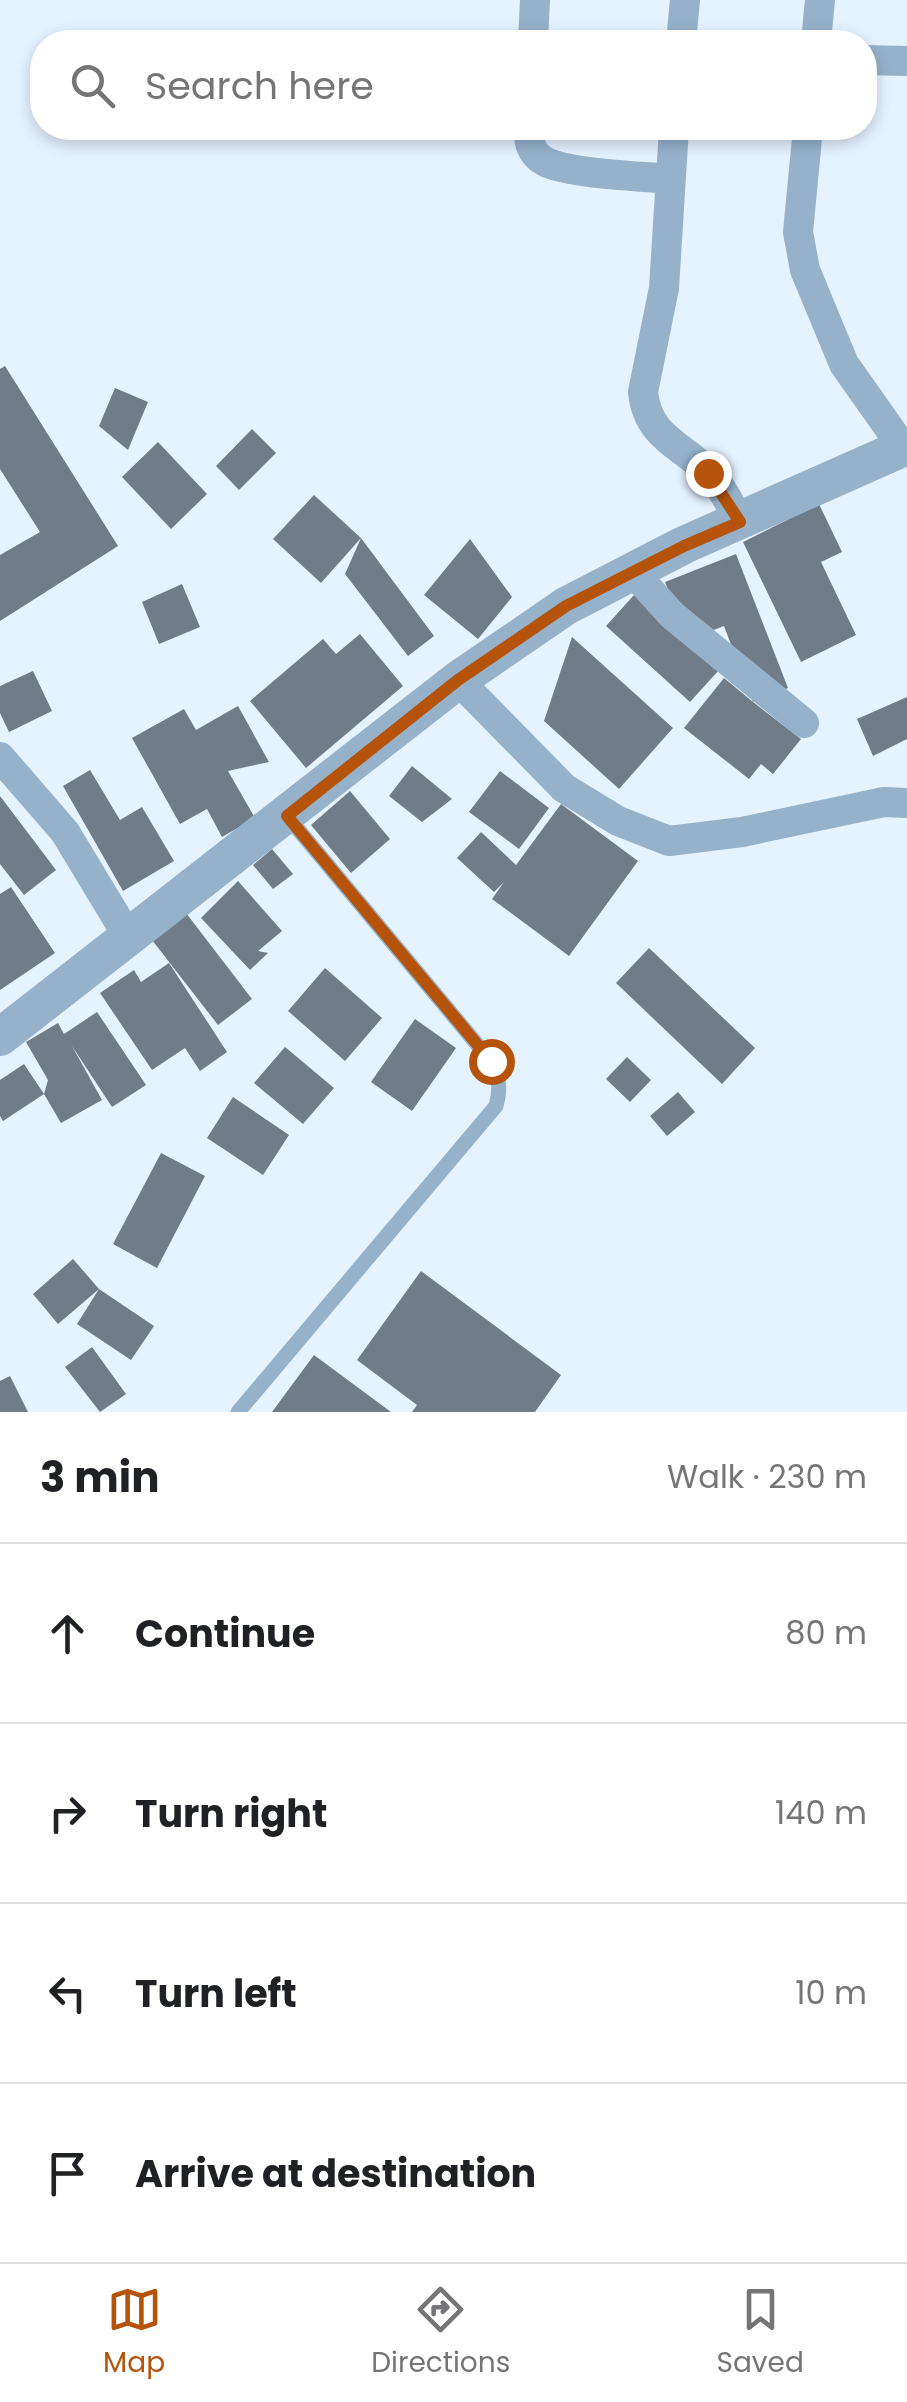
<!DOCTYPE html>
<meta charset="utf-8">
<style>
:root{--surface:#fff;--page:#f6f6f6;--text:#202124;--muted:#757577;--line:#e0e0e0;--accent:#b45309}
body{margin:0;font-family:Poppins,sans-serif;background:var(--page);color:var(--text)}
.stop{position:absolute;width:30px;height:30px;margin:-22px;border:8px solid #b45309;border-radius:50%;background:#fff}
.stop.end{background:#b45309;border-color:#fff;box-shadow:0 2px 10px #0008}
.list{margin:0;padding:0;list-style:none}
h2{display:flex;justify-content:space-between;align-items:center;height:130px;margin:0;padding:0 40px;font-size:42px}
h2 small{font-size:32px;font-weight:400;color:var(--muted)}
.list li{display:grid;grid-template-columns:65px 1fr auto;gap:30px;align-items:center;box-sizing:border-box;height:180px;padding:0 40px;border-top:2px solid var(--line)}
.list b{display:block;font-size:38px;white-space:nowrap}
.list em{font-size:32px;font-style:normal;color:var(--muted)}
.icon{flex:none;width:55px;height:55px;fill:none;stroke:currentColor;stroke-width:2;stroke-linecap:round;stroke-linejoin:round}
.map{position:relative;flex:none;width:907px;height:1412px;overflow:hidden}
.search{position:absolute;background:var(--surface);box-shadow:0 5px 15px #0003;left:30px;right:30px;top:30px;height:110px;display:flex;align-items:center;gap:25px;box-sizing:border-box;padding:0 35px;border-radius:40px;color:var(--muted);font-size:38px}
.sheet{height:850px;background:var(--surface)}
nav{display:flex;justify-content:space-around;align-items:center;box-sizing:border-box;height:140px;border-top:2px solid var(--line);background:var(--surface);font-size:28px;color:var(--muted)}
nav a{display:grid;justify-items:center;gap:5px}
nav .on{color:var(--accent)}
.map>svg:first-child{display:block}
.building{fill:#707c87}
.lines{fill:none;stroke-linecap:round;stroke-linejoin:round}
.service{stroke:#96b2cb;stroke-width:15}
.minor{stroke:#96b2cb;stroke-width:30}
.tertiary{stroke:#96b2cb;stroke-width:38}
.route{stroke:#b45309;stroke-width:12}
</style>
<div class="map">
<svg width="907" height="1412" viewBox="0 0 907 1412">
<rect width="100%" height="100%" fill="#e5f2ff"/>
<path class="building" d="M5,366L118,546L0,621V555L40,532L0,469V369Z
M115,388L148,402L128,450L99,426Z
M252,429L276,453L239,490L216,466Z
M158,442L207,494L171,529L122,477Z
M314,495L361,538L321,583L273,539Z
M819,504L842,552L821,562L856,635L801,662L743,542Z
M361,538L434,636L408,656L345,574Z
M470,539L512,597L478,639L424,595Z
M736,554L788,688L753,702L801,739L773,774L761,764L749,779L684,728L724,678L753,702L724,626L688,640L665,582Z
M182,584L200,627L159,644L142,602Z
M634,595L719,670L690,702L606,626Z
M360,634L403,686L306,768L250,701L323,639L336,654Z
M572,637L673,728L619,789L544,721Z
M33,671L52,711L9,732L0,713V686Z
M907,697V739L873,756L857,719Z
M238,706L269,762L228,771L255,818L222,837L207,809L180,824L132,738L184,709L196,730Z
M412,766L452,799L422,822L389,796Z
M90,770L120,820L142,807L174,861L123,891L63,786Z
M500,771L549,808L519,849L469,812Z
M350,791L390,839L351,873L311,825Z
M0,796L56,870L24,895L0,864Z
M561,804L638,861L569,956L492,899L504,882L494,892L457,858L481,832L516,865Z
M272,849L293,874L273,889L253,865Z
M238,881L282,931L258,951L268,953L250,970L201,918Z
M11,887L55,953L0,990V894Z
M186,913L252,999L218,1025L152,940Z
M649,948L755,1048L722,1084L616,983Z
M169,963L227,1052L200,1071L185,1048L152,1070L100,993L134,970L141,982Z
M325,968L382,1018L345,1061L288,1011Z
M97,1012L146,1085L112,1107L72,1046L102,1100L61,1123L44,1094L48,1080L26,1042L58,1023L64,1034Z
M415,1019L456,1048L412,1111L371,1082Z
M285,1047L334,1088L303,1124L254,1083Z
M627,1057L651,1080L630,1102L606,1079Z
M24,1064L44,1094L3,1121L0,1116V1080Z
M678,1092L695,1112L667,1136L650,1116Z
M233,1097L289,1135L263,1175L207,1138Z
M161,1153L205,1176L157,1268L113,1244Z
M73,1259L99,1289L154,1326L131,1360L77,1324L99,1289L58,1324L33,1294Z
M421,1271L561,1375L535,1412H412L417,1405L357,1360Z
M92,1347L126,1394L100,1412L65,1367Z
M314,1355L391,1412H272Z
M10,1376L28,1412H0V1381Z"/>
<g class="lines">
<path class="service" d="M238,1412L496,1106C501,1088 499,1078 491,1061L287,816"/>
<path class="minor" d="M533,42L535,0
M681,42L685,0
M816,42L820,0
M864,60L907,61
M529,128C528,141 531,154 544,161C567,174 640,176 669,179
M674,128L664,288L643,392C648,442 689,446 716,481C725,493 732,508 740,522
M808,128L798,232L805,270L844,364L904,449
M633,572L672,615L804,723
M458,680L564,788L618,821L669,841L742,832L884,802L907,803
M0,757L65,832L129,938"/>
<path class="tertiary" d="M0,1037L458,680L566,606L684,545L907,446"/>
</g>
<g class="lines">
<path class="route" d="M491,1061L287,816L458,680L566,606L684,546L740,522L708,473"/>
</g>
</svg>
<div class="stop" style="left:491px;top:1061px"></div>
<div class="stop end" style="left:708px;top:473px"></div>
<div class="search"><svg class="icon" aria-label="search" viewBox="0 0 24 24"><circle cx="10" cy="10" r="6"/><path d="M15 15l6 6"/></svg>Search here</div>
</div>
<section class="sheet">
<h2>3 min<small>Walk · 230 m</small></h2>
<ul class="list">
<li><svg class="icon" aria-label="ahead" viewBox="0 0 24 24"><path d="M12 20V5M6 11l6-6 6 6"/></svg><div><b>Continue</b></div><em>80 m</em></li>
<li><svg class="icon" aria-label="right" viewBox="0 0 24 24"><path d="M7 20v-9h11M14 6l5 5-5 5"/></svg><div><b>Turn right</b></div><em>140 m</em></li>
<li><svg class="icon" aria-label="left" viewBox="0 0 24 24"><path d="M17 20v-9H6M10 6l-5 5 5 5"/></svg><div><b>Turn left</b></div><em>10 m</em></li>
<li><svg class="icon" aria-label="arrive" viewBox="0 0 24 24"><path d="M6 21V4h12l-3 4 3 4H6"/></svg><div><b>Arrive at destination</b></div></li>
</ul>
</section>
<nav>
<a class="on"><svg class="icon" aria-label="map" viewBox="0 0 24 24"><path d="M3 6l6-2 6 2 6-2v14l-6 2-6-2-6 2zM9 4v14M15 6v14"/></svg>Map</a>
<a><svg class="icon" aria-label="directions" viewBox="0 0 24 24"><path d="M12 3l9 9-9 9-9-9zM9 14v-3h6M13 9l2 2-2 2"/></svg>Directions</a>
<a><svg class="icon" aria-label="saved" viewBox="0 0 24 24"><path d="M7 4h10v16l-5-4-5 4z"/></svg>Saved</a>
</nav>
